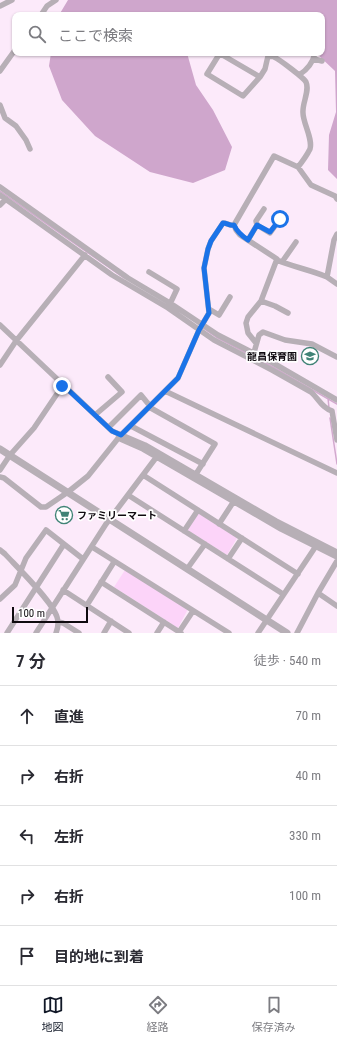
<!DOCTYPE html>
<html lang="ja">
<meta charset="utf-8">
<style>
:root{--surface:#fff;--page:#f7f7f7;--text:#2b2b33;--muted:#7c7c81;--line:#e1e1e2;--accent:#111827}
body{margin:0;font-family:"Roboto Condensed","Noto Sans JP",sans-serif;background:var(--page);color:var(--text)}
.scale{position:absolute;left:12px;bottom:10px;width:76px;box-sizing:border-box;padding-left:4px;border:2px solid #0f0a0f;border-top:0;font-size:11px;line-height:14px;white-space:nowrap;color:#0f0a0f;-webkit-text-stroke:3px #fff;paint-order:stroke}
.stop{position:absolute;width:12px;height:12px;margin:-9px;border:3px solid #1a73e8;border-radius:50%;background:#fff}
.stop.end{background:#1a73e8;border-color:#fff;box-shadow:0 1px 4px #0008}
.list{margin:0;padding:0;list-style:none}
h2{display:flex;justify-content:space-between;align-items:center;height:52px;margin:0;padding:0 16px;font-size:17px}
h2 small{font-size:13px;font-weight:400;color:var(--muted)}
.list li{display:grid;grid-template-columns:26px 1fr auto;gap:12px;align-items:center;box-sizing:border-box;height:60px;padding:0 16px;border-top:1px solid var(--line)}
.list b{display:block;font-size:15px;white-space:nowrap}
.list em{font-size:13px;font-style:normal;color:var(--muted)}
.icon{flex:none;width:22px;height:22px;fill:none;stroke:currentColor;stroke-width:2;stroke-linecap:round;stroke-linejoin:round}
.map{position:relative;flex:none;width:337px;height:633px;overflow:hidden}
.search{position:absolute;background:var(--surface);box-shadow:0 1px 3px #0004;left:12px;right:12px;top:12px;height:44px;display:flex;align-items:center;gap:10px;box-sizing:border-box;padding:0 14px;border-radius:8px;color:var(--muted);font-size:15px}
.sheet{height:352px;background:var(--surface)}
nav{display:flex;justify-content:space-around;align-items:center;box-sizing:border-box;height:56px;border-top:1px solid var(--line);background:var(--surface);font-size:11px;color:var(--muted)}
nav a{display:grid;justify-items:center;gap:2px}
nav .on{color:var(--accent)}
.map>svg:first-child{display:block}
.green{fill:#fcd4f9}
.forest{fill:#cfa6cc}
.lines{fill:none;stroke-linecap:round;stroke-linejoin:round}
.stream{stroke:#d2a9ce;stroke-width:1.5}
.minor{stroke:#b7afb6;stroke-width:5.5}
.tertiary{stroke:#b7afb6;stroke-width:7}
.route{stroke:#1a73e8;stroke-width:5}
.labels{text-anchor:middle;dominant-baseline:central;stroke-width:3.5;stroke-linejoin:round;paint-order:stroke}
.poi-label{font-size:10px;font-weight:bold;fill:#0f0a0f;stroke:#fff;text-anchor:end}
</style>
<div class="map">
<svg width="337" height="633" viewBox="0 0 337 633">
<rect width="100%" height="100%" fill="#fceafa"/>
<path class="green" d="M198,513L237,538L227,555L187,530Z
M125,570L188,609L178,628L114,587Z"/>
<path class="forest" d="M68,0H337V179L328,170L329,135L336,112L335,71L316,53H322V15H59Z
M51,53H187L196,85L213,110L232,147L225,170L193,183L150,172L95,136L62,100L49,66Z"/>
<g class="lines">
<path class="stream" d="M0,191L124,278
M203,328L216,337L273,367L337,404
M328,398L329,408
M330,418L337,464"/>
<path class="minor" d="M0,6L12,0
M41,15L47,6L56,0
M219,53L260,77L265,69L268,56C270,57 273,56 274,57C279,59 304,78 306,82C310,91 302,103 303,113C303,123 313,139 310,149C307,155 302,162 298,167
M220,53L207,74L243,96L260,77
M314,59L322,61
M0,71L15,50
M299,75C307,70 313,62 315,53
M0,105L5,118L16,126L26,140L30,149
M0,187L128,278L170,303L218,335L273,363L337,400
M0,195L112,275L168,308L214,340L272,370L311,392C319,399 322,408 332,411
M0,205L6,199
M234,225L236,230L240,235L277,259L261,301L248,317L246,323L248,333L256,343
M257,225L256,221L264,209
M337,234L334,240L327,277L337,284
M248,240L257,225L270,233L280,219
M277,260C293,267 311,270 327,277
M282,262L296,242
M149,272L177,289L169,306
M261,301L275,306L288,313
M209,309L219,315L230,297
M0,325L112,431L145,445L276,521L337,552
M253,356L259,335L263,332L285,340L312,344L337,357
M0,365L16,341L85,255
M165,391L337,473
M149,407L215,444L196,474
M332,411L337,440
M95,415L122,392L108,377
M131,426L203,464
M109,427L141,395L150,406
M118,438L143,449L281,529L337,557
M0,470L10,455L34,428L63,385
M143,475L298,574
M0,477L4,478L41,507H46L68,492L88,476L120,436L178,378L199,330L209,313L204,268L208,249L211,241L223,223C227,223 230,226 234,225L274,156L298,167L311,185L335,196L337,199
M128,495L283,594
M219,524L234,501
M184,531L198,510
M92,547L229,633
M0,550L5,554C18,568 52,601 57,617C59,623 58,628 56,633
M228,559L242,538
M187,569L205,544
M101,582L181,633
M63,590L129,633
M318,593L337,606
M0,599L15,585L26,558L46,530L83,559
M87,605L114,562
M58,622L63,623L79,633
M179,632L193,611
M7,633L64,544
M36,633L106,524L158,455
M104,633L111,621
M157,633L164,622
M258,633L316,546
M297,633L318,593L337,561"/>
<path class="tertiary" d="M0,449L287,633"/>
</g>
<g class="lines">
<path class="route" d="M62,386L63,385L112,431L121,435L178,378L199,330L209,313L204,268L208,249L211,241L223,223C227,223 230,226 234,225C237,232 242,236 248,240L257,225L270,232L280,219"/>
</g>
<defs>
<g id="school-ring" transform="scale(0.9)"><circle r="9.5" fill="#fff" stroke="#408376" stroke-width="1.5"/><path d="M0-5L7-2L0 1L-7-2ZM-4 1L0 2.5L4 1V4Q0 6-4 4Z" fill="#408376"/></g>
<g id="supermarket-ring" transform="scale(0.9)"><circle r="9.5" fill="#fff" stroke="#408376" stroke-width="1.5"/><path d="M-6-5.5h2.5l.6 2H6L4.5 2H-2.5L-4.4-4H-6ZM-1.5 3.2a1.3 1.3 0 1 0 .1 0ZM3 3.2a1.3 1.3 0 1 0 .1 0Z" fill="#408376"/></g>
</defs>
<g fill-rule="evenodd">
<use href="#school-ring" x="310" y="356"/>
<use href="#supermarket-ring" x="64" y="515"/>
</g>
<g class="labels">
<g class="poi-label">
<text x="297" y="356">龍昌保育園</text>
<text x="77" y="515" text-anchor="start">ファミリーマート</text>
</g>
</g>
</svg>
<div class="scale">100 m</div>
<div class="stop" style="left:280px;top:219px"></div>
<div class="stop end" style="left:62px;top:386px"></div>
<div class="search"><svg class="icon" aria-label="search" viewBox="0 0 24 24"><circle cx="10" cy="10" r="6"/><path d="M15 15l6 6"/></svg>ここで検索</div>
</div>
<section class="sheet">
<h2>7 分<small>徒歩 · 540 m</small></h2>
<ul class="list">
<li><svg class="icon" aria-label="ahead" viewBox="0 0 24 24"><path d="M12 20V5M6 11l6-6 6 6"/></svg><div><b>直進</b></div><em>70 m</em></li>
<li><svg class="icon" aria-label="right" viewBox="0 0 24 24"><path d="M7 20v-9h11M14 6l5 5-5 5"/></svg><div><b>右折</b></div><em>40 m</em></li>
<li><svg class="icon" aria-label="left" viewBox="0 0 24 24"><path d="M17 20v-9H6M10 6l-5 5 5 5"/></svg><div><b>左折</b></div><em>330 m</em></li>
<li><svg class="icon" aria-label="right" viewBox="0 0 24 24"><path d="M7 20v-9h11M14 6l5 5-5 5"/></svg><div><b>右折</b></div><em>100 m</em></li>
<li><svg class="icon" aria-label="arrive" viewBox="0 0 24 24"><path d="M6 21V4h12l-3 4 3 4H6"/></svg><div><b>目的地に到着</b></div></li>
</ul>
</section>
<nav>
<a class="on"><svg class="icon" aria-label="map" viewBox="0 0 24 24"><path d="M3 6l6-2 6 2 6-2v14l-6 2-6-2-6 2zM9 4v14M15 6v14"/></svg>地図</a>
<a><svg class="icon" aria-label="directions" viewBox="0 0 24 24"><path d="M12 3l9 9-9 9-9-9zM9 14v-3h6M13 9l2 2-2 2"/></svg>経路</a>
<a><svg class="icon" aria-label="saved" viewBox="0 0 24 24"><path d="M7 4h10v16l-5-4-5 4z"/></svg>保存済み</a>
</nav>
